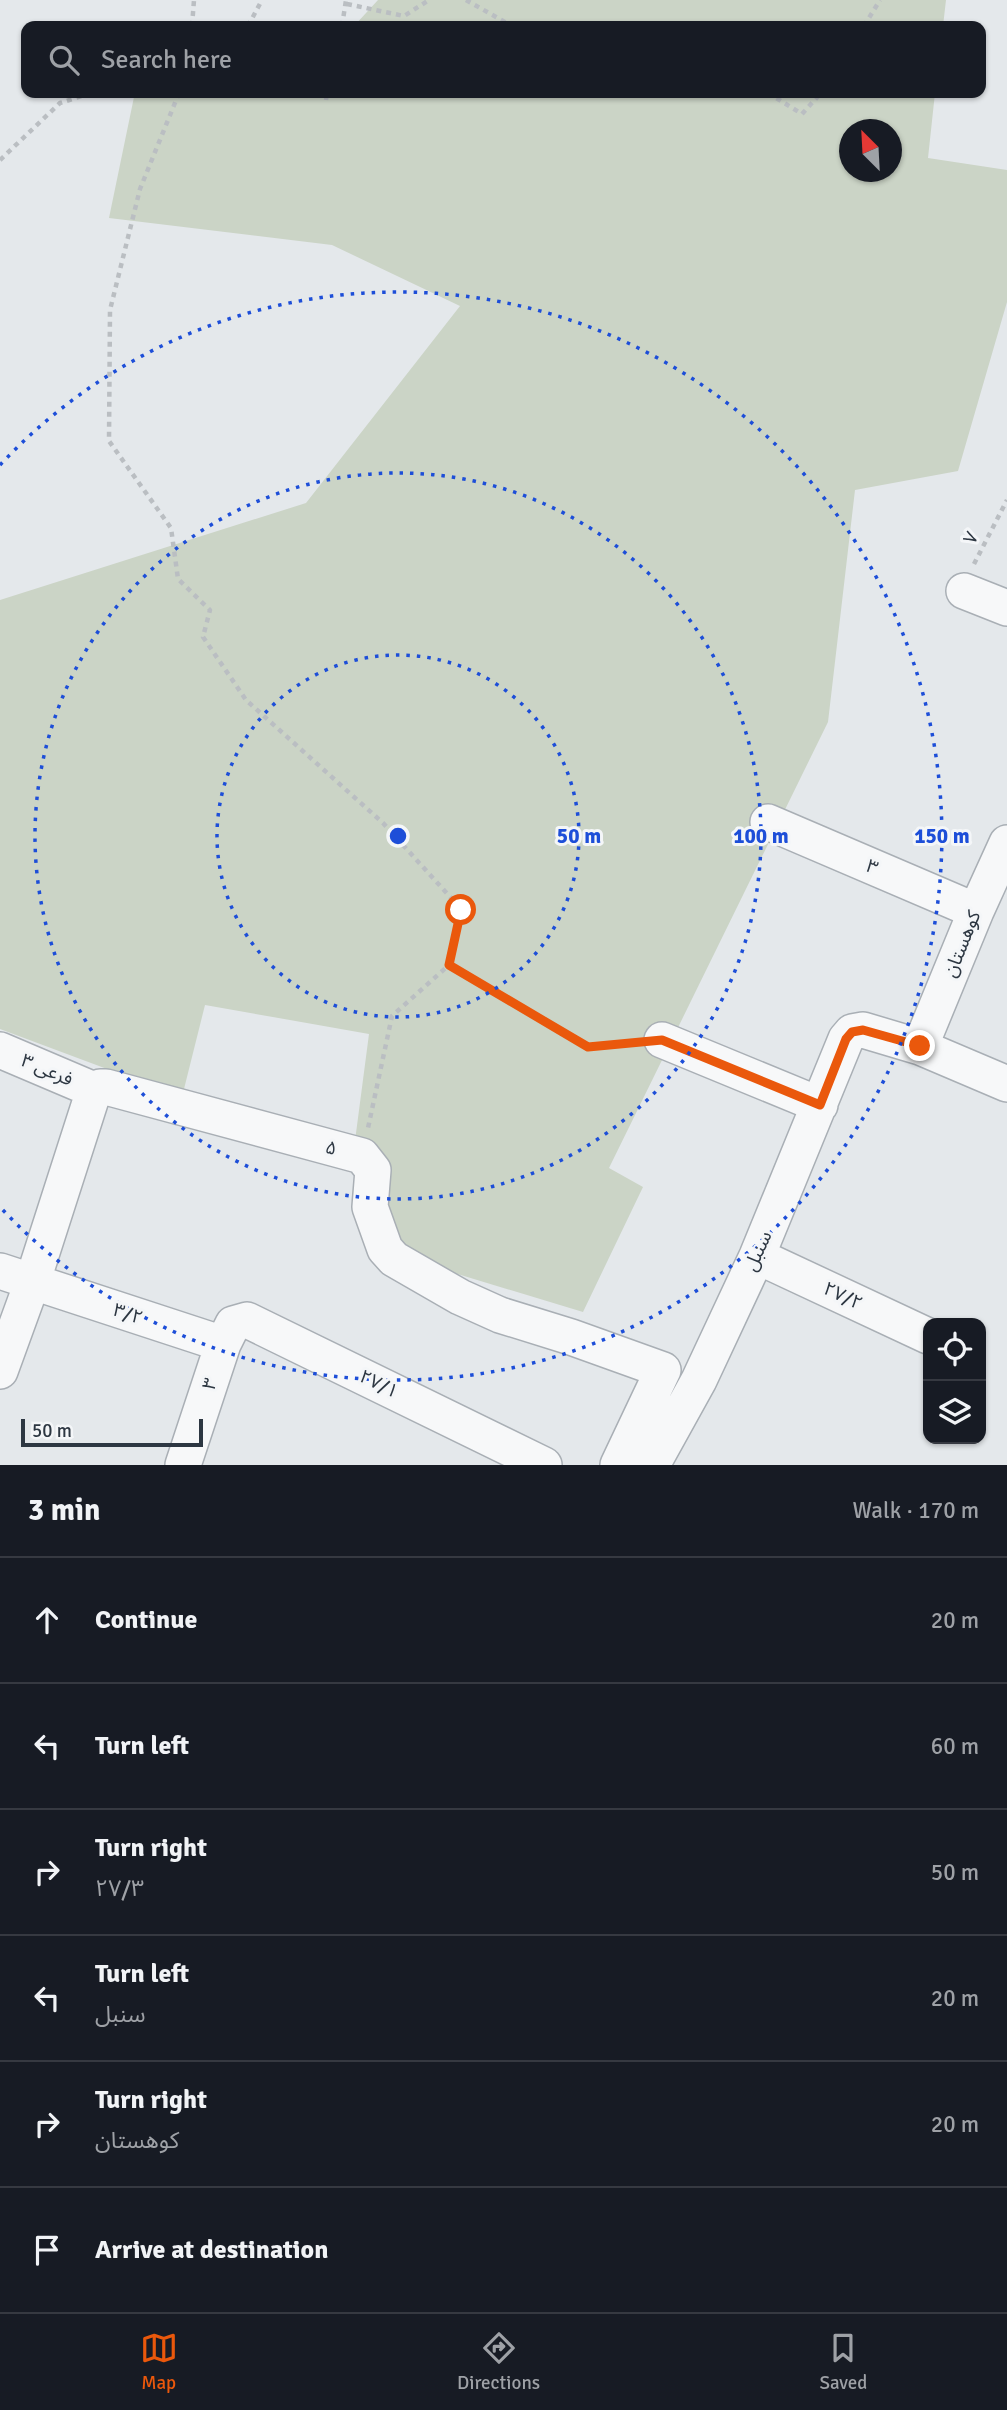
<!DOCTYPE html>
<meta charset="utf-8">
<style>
:root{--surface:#171b24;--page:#20242c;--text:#f1f3f6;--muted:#9ea1a6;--line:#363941;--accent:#ea580c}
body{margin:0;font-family:Signika,"Noto Sans Arabic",sans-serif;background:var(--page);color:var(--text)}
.controls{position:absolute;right:21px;bottom:21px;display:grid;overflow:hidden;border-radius:14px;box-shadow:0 2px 5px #0004}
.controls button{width:63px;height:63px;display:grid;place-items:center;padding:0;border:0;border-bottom:2px solid var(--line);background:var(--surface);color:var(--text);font:35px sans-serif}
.compass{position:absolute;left:839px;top:119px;width:63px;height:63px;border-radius:50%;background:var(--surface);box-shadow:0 2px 5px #0004;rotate:336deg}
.scale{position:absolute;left:21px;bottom:18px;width:182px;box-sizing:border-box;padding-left:7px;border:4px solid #2d3742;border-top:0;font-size:19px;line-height:24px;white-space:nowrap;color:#2d3742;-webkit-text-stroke:5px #f4f6f8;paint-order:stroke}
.stop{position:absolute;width:21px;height:21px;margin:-16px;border:5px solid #ea580c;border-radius:50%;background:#fff}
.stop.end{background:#ea580c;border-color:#fff;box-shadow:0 2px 7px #0008}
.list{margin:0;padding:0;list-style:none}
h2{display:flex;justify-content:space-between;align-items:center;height:91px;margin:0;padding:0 28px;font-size:30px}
h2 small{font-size:23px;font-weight:400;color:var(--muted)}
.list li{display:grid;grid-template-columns:46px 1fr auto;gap:21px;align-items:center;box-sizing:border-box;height:126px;padding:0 28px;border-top:2px solid var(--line)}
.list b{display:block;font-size:26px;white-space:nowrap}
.list p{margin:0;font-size:23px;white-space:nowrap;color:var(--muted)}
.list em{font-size:23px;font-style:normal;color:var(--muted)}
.icon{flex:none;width:38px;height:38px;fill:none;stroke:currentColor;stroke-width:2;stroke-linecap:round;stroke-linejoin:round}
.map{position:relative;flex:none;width:1007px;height:1465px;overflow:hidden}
.search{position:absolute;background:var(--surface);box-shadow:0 2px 5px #0004;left:21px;right:21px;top:21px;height:77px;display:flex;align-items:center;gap:18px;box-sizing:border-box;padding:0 24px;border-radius:14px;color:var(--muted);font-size:26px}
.sheet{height:847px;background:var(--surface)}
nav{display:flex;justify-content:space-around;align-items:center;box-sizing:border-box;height:98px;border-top:2px solid var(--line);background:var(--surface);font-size:19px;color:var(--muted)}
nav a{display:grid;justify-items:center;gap:4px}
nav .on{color:var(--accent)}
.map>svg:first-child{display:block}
.green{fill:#cbd4c6;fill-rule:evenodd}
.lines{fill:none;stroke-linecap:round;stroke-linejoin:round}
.minor-casing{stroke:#a9afb5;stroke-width:38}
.path{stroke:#babec2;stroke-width:4.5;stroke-dasharray:5 5;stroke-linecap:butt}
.minor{stroke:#f7f8f9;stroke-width:35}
.route{stroke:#ea580c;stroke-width:9}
.ring{fill:none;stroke:#1d4ed8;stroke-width:3.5;stroke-dasharray:3.5 7}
.labels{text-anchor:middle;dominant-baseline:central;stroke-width:6;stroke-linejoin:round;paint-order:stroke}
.street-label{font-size:19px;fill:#2d3742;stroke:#f4f6f8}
.centre{fill:#1d4ed8;stroke:#f4f6f8;stroke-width:3.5}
.ring-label{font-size:21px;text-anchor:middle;font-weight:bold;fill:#1d4ed8;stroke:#f4f6f8;stroke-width:6;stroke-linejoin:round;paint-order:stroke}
</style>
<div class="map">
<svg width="1007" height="1465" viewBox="0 0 1007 1465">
<rect width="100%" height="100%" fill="#e4e8eb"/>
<path class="green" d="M378,0H946L943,26H354Z
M259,93H935L928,158L1007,170V302L958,471L855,490L828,722L609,1168L643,1187L583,1312L418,1262L384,1232L353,1156L369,1034L205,1005L182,1097L0,1029V600L306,503L460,306L332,245L109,218L134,97ZM850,130H892V172H850Z"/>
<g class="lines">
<g class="minor-casing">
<path id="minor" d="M964,591L1007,608
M768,822L976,911
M662,1040L820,1105
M920,1047L976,911L1007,843
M0,1050L94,1090
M757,1256L928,1336
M0,1271L223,1344
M0,1371L32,1283L94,1090L100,1087H106L362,1156L373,1170L370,1207L385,1249L394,1259L460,1297L500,1315L571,1337L663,1370L618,1465
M183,1465L223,1344L233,1324L247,1320L544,1465
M652,1465L699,1380L757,1256L846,1039L852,1032L863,1030L920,1047L1007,1084"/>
</g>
<path class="path" d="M466,0L512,26
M347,4L404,16L429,0
M192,26L194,0
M248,26L262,0
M342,26L346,0
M587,26L629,24L631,26
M864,26L880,0
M179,93L140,189L110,310L109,441L171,528L178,579L210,610L203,637L246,700L383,823L462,910L449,965L392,1016L368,1128
M768,93L802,114L821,93
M326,100L327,93
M0,160L60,103L91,93
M974,564L1007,500
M449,965L588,1047L633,1043"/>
<use href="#minor" class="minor"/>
</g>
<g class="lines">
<path class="route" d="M461,910L449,965L588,1047L662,1040L820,1105L846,1039L852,1032L863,1030L920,1046"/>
</g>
<g class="ring">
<circle cx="398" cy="836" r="181"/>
<circle cx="398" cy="836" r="363"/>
<path d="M0 465A544 544 0 1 1 0 1207"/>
</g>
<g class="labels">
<g class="street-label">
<text transform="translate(971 538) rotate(-63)">۷</text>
<text transform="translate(872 867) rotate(23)">۳</text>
<text transform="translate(962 944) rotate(-68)">کوهستان</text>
<text transform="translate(47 1070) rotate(23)">فرعی ۳</text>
<text transform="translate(331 1148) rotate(15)">۵</text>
<text transform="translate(758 1251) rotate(-66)">سنبل</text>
<text transform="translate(843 1296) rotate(25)">۲۷/۲</text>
<text transform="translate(128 1314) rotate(18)">۳/۲</text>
<text transform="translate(210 1384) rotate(-72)">۳</text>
<text transform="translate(379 1384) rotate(26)">۲۷/۱</text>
</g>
</g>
<circle cx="398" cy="836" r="10" class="centre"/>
<g class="ring-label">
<text x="579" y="843">50 m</text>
<text x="761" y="843">100 m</text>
<text x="942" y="843">150 m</text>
</g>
</svg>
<div class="controls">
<button><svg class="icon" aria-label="locate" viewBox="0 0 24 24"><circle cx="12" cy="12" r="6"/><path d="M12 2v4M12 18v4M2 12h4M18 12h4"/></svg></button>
<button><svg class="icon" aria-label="layers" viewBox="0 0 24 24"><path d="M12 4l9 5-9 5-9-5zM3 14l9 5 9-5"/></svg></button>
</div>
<svg class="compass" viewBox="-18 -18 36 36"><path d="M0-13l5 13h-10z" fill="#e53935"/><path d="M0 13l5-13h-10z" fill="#9ea1a6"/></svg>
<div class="scale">50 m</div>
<div class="stop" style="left:461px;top:910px"></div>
<div class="stop end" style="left:920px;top:1046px"></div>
<div class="search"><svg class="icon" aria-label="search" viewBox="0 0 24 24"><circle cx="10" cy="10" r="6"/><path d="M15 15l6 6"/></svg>Search here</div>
</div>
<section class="sheet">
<h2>3 min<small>Walk · 170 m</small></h2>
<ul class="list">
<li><svg class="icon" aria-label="ahead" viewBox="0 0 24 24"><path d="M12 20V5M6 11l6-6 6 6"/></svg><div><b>Continue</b></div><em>20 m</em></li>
<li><svg class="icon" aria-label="left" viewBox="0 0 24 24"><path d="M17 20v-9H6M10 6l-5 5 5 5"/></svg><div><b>Turn left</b></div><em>60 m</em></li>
<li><svg class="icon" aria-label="right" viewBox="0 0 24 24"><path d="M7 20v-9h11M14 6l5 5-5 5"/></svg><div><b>Turn right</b><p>۲۷/۳</p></div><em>50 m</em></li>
<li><svg class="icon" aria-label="left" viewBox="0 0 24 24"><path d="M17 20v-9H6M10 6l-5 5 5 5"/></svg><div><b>Turn left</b><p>سنبل</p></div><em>20 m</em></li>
<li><svg class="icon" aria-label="right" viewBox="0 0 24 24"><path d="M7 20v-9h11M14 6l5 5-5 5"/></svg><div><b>Turn right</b><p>کوهستان</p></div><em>20 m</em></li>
<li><svg class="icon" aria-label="arrive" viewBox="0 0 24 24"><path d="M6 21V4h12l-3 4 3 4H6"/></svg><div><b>Arrive at destination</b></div></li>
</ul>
</section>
<nav>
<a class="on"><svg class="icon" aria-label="map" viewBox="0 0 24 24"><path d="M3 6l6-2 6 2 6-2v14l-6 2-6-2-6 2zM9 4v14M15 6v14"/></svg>Map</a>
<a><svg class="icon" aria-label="directions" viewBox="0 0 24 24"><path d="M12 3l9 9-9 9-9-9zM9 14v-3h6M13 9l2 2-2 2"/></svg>Directions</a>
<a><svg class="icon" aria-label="saved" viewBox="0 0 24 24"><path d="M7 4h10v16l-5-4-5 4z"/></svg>Saved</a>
</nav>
